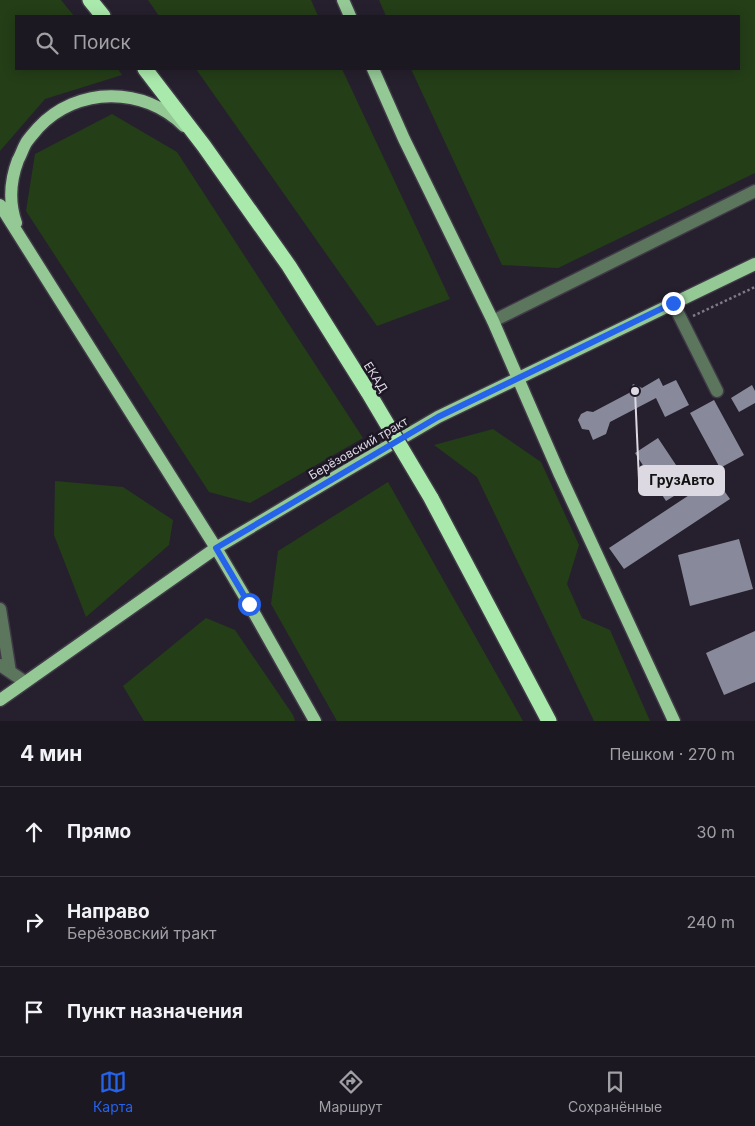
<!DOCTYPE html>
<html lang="ru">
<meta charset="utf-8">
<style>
:root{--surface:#1c1822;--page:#29252f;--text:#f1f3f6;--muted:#a0a0a5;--line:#3a3740;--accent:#2563eb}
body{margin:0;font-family:Inter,sans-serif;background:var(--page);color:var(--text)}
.stop{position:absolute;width:15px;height:15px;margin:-11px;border:4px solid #2563eb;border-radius:50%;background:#fff}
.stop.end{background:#2563eb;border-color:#fff;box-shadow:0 1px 5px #0008}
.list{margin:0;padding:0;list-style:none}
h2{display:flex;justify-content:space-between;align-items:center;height:65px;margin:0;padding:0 20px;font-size:21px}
h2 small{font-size:16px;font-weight:400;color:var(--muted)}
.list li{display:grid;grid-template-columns:32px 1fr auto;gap:15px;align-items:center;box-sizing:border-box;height:90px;padding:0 20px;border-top:1px solid var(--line)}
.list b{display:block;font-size:19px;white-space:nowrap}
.list p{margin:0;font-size:16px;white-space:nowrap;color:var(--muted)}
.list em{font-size:16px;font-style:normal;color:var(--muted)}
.icon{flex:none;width:28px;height:28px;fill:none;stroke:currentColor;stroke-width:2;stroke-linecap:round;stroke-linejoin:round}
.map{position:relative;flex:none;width:755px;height:721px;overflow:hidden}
.search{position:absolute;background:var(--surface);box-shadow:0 2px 12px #0003;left:15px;right:15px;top:15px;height:55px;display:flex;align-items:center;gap:12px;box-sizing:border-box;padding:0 18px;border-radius:0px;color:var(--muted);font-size:19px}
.sheet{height:335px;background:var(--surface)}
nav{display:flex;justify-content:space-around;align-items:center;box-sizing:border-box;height:70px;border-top:1px solid var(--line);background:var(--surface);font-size:14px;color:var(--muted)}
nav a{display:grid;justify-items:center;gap:2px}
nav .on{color:var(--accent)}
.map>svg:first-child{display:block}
.green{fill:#243e18}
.building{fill:#89899c}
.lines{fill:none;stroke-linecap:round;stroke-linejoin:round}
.minor-casing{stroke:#403a47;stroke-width:15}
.major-casing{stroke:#403a47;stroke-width:15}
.highway-casing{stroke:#403a47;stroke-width:18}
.path{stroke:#7e7985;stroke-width:2.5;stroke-dasharray:2.5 2.5;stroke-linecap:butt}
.minor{stroke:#5c755d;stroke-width:12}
.major{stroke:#94c895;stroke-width:12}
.highway{stroke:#aae9ac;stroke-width:15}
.highway-bridge-casing{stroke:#403a47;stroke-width:18;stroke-linecap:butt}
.highway-bridge{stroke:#aae9ac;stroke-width:15}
.route{stroke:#2563eb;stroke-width:6}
.labels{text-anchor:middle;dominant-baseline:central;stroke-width:5;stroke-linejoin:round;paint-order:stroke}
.street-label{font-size:12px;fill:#ddd9e3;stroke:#1d1624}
.leader{fill:none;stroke:#ddd9e3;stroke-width:2}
.callout-dot{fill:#ddd9e3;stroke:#1d1624;stroke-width:2}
.callout{fill:#ddd9e3;stroke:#ddd9e3;stroke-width:2}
.callout-label{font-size:14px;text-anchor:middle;font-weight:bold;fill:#111}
</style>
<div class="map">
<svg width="755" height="721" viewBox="0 0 755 721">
<rect width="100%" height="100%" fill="#26202e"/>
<path class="green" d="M0,0H61L74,16H16V69H118L122,75L45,99L0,151Z
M148,0H311L318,16H159Z
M379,0H755V173L558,268L502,265L411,69H739V16H386Z
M196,69H342L450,299L377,326Z
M112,114L177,152L363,438L250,503L209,492L26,211L35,154Z
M493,429L541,462L579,545L567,584L582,618L610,630L650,721H594L477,477L434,445Z
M55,481L123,487L173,520L169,545L86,617L54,535Z
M388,482L523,721H337L271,604L278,551Z
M206,618L235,630L293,715L295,721H144L123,686Z"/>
<path class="building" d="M659,378L663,386L676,380L689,405L665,417L656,398L610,422L606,434L593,440L589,430L582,429L578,420L581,414L587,411L593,412L629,393L633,384L642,388Z
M752,385L755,391V403L739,412L731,398Z
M714,400L744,455L720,468L690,413Z
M658,438L690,486L666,501L635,453Z
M715,478L730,499L624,569L609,548Z
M739,539L753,589L690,606L678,555Z
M755,631V682L724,695L706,653Z"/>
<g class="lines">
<g class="minor-casing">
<path id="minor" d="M673,303L717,391
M493,321L755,191
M0,609L10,672
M0,665L25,682"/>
</g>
<g class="major-casing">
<path id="major" d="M343,0L350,16
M373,69L404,139L493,321L560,475L674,721
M0,205L216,548L249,604L315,721
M16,223C9,203 10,181 18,160C21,155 23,148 26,143C29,138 34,133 38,128C77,86 144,86 184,126
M0,700L216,548L337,476L438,417L755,264"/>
</g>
<g class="highway-casing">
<path id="highway" d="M90,0L103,16
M145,69L204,146L289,266L368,392
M431,498L549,721"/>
</g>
<path class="path" d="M693,316L755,287"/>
<use href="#minor" class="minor"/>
<use href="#major" class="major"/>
<use href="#highway" class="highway"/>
<g class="highway-bridge-casing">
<path id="highway-bridge" d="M368,392L431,498"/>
</g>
<use href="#highway-bridge" class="highway-bridge"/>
</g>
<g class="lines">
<path class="route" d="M249,604L216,548L438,417L673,303"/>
</g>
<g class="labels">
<g class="street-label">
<text transform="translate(376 377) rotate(58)">ЕКАД</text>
<text transform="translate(358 448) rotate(-30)">Берёзовский тракт</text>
</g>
</g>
<path class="leader" d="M635 391L639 480"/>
<circle class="callout-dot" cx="635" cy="391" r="5"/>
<rect class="callout" x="639" y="466" width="85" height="29" rx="5"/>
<g class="callout-label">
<text x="682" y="485">ГрузАвто</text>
</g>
</svg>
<div class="stop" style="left:249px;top:604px"></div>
<div class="stop end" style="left:673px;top:303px"></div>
<div class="search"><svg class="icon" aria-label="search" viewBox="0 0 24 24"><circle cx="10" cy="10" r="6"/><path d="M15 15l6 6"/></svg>Поиск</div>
</div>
<section class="sheet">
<h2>4 мин<small>Пешком · 270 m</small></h2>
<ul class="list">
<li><svg class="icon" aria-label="ahead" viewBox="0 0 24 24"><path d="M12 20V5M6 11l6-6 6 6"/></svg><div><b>Прямо</b></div><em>30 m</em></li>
<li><svg class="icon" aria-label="right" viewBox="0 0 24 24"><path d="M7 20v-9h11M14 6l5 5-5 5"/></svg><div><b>Направо</b><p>Берёзовский тракт</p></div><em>240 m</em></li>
<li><svg class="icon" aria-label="arrive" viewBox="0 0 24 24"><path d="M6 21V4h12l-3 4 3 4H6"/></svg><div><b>Пункт назначения</b></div></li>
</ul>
</section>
<nav>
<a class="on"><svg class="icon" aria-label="map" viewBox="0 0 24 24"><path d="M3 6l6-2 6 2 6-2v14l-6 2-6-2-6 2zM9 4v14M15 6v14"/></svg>Карта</a>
<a><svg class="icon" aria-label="directions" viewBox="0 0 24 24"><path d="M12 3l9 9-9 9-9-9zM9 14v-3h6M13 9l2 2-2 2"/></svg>Маршрут</a>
<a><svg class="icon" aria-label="saved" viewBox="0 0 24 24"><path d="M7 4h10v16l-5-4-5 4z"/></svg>Сохранённые</a>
</nav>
